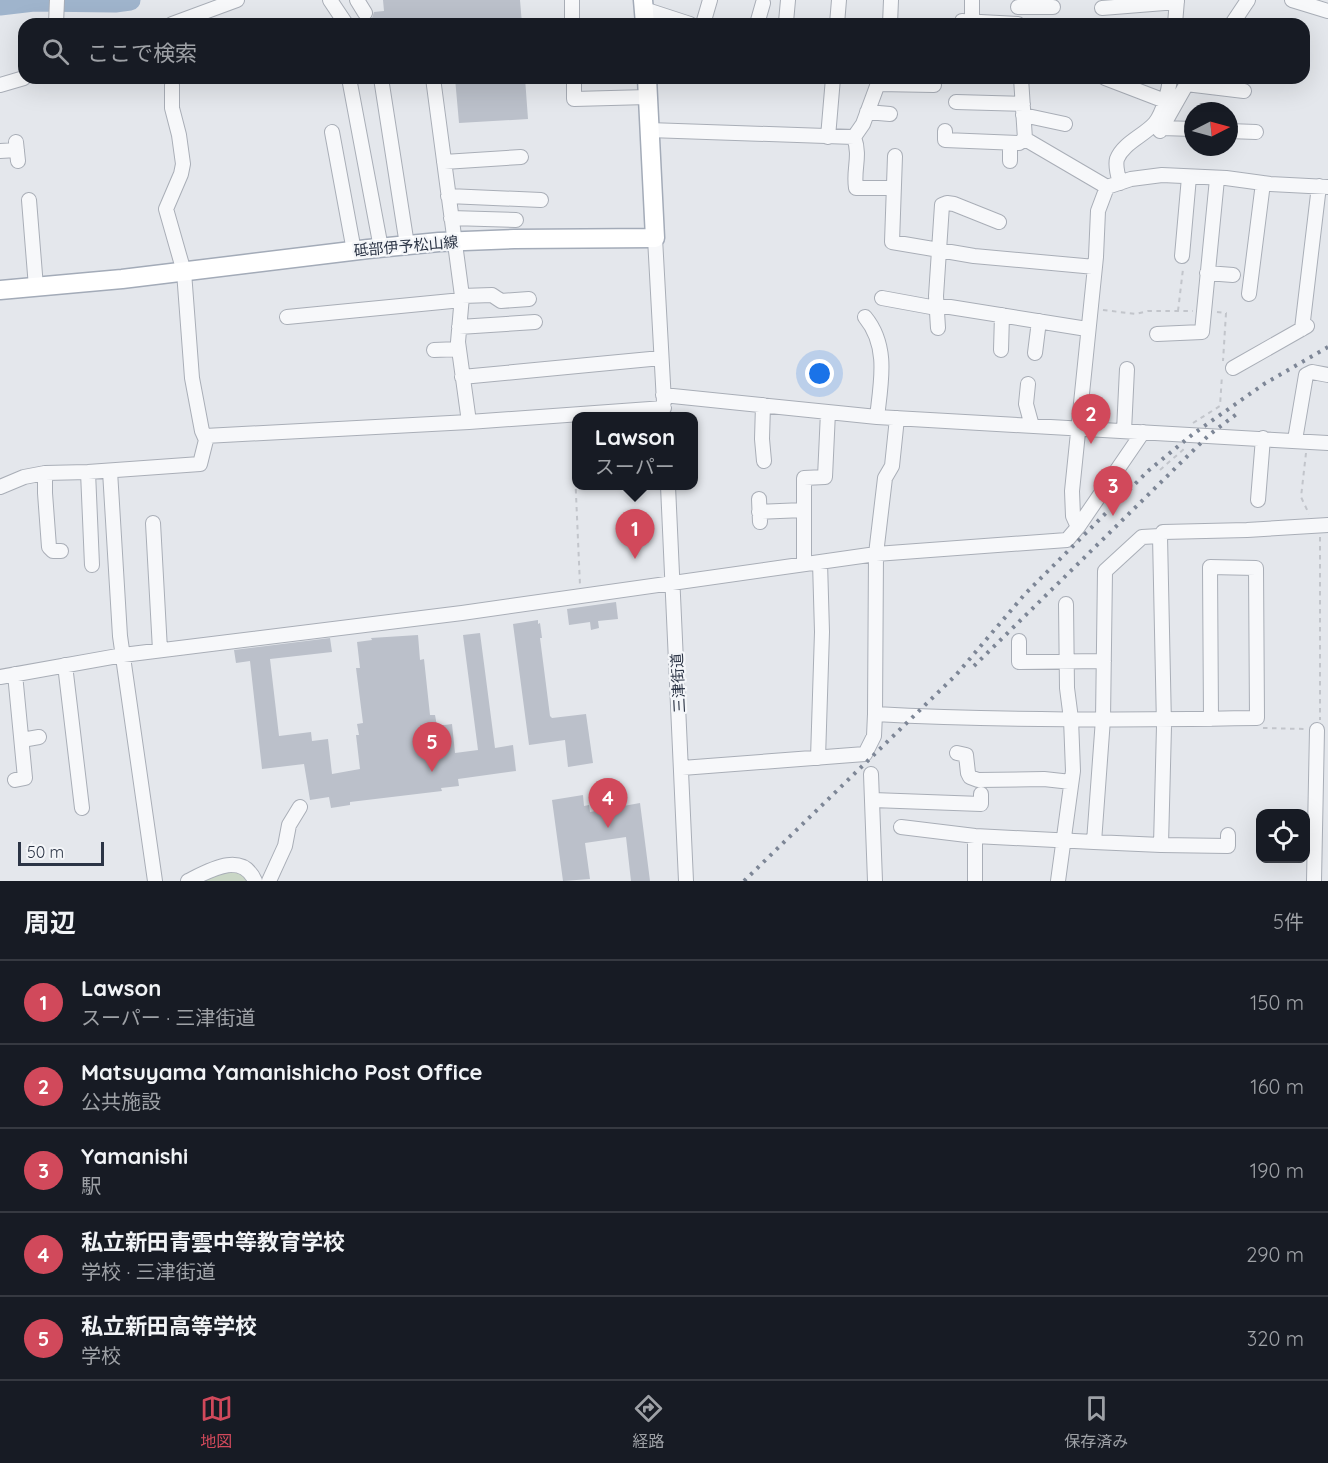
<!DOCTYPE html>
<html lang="ja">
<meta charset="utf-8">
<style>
:root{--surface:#171b24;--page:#20242c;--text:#f1f3f6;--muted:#9ea1a6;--line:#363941;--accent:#d1495b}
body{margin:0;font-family:Quicksand,"Noto Sans JP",sans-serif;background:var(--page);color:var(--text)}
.controls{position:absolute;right:18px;bottom:18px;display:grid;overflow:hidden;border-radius:12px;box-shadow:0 6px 24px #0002}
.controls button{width:54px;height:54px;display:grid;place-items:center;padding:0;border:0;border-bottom:2px solid var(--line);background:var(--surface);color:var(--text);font:30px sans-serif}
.compass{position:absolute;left:1184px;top:102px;width:54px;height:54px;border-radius:50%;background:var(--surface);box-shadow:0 6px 24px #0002;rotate:84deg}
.scale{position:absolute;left:18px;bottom:15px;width:86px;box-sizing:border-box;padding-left:6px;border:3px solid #2b3445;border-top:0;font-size:16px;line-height:21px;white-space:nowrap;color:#2b3445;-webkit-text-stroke:4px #f4f6f9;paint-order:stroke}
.you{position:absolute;left:820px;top:374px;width:21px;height:21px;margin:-15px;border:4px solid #fff;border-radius:50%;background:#1a73e8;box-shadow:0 0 0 9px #1a73e833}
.badge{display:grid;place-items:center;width:39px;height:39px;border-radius:50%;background:var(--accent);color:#fff;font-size:20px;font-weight:700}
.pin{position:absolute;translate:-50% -50px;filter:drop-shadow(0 2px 3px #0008)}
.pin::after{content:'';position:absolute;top:32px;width:21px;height:18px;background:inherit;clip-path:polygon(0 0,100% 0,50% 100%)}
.popup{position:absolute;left:572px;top:412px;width:126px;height:78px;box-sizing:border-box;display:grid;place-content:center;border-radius:12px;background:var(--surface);filter:drop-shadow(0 2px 4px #0005);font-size:20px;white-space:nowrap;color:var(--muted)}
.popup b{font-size:22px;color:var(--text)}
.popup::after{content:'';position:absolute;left:50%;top:100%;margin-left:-12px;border:12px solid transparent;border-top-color:var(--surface)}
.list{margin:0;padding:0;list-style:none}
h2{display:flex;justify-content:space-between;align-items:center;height:78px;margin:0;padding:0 24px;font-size:26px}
h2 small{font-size:20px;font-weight:400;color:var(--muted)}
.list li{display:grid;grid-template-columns:39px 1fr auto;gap:18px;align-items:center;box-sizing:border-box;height:84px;padding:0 24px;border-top:2px solid var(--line)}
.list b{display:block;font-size:22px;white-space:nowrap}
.list p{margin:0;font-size:20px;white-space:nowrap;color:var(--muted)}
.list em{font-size:20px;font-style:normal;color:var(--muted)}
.icon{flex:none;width:33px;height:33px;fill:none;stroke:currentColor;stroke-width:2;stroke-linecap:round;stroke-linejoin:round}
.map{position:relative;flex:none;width:1328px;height:881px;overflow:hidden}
.search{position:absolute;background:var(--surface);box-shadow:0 6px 24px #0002;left:18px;right:18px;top:18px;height:66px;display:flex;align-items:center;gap:15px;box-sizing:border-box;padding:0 21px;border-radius:18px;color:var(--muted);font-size:22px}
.sheet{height:498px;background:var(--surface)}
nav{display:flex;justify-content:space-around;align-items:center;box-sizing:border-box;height:84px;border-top:2px solid var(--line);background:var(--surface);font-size:16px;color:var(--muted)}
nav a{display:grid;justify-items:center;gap:3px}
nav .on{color:var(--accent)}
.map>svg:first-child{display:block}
.green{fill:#c9d6c5}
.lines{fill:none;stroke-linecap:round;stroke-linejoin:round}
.river{stroke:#9fb4cc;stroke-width:21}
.building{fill:#bbc0ca}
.minor-casing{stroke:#a9aeb7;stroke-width:16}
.major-casing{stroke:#a3abb8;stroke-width:21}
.path{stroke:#c2c5cb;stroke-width:2;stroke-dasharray:4.5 4.5;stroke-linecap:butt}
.minor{stroke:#f7f8fa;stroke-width:14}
.major{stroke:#fff;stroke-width:18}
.rail{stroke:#7d8696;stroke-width:4;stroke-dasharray:3 6;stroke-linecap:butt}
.labels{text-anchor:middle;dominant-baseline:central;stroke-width:4.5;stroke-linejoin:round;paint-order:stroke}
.street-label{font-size:15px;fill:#2b3445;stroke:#f4f6f9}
</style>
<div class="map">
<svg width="1328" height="881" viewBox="0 0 1328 881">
<rect width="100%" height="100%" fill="#e4e7ec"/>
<path class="green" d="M223,869L243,871L247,881H206L210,874Z"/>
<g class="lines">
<path class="river" d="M0,5L34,1L115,2L130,0"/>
</g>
<path class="building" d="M383,0H520L522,24H370L374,12L384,11Z
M455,78H525L528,119L459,123Z
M616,602L618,619L598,621L599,628L591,630L590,622L569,625L567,609Z
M538,620V624L540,623L542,638H540L550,716L552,718L586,714L593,763L568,767L565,740L529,745L513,624Z
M480,633L495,748L513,745L516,771L458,779L459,786L441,788L442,791L350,802V805L331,808L329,797L310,800L304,764L262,769L250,661L236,663L234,650L330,638L332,652L270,659L279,736L311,732L312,741L328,739L332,774L360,769L356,735H359L357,724L363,723L356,668H360L357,642L372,640L371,638L418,635L420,660L424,659L430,715H435L437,726L452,724L455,753L478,750L463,635Z
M583,795L584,806L589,805L590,812L640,803L650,881H631L626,837L585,843L590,879L563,881L552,800Z"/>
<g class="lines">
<g class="minor-casing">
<path id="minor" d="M330,0L346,24
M357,0L365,13
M572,0V24
M1292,0L1328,11
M1018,7H1053
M1102,8L1177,2
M644,9L690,24
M962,21L1018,24
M972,21V0
M56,24L57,0
M172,24L237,0
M703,24L710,0
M757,24L763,3
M788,24L786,22L788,0
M837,24L839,0
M890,24L891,0
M1175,24L1177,0
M1232,24L1248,0
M349,78L381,248
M381,78L407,245
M433,78L462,296L458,342L469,422
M574,78V99L648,97
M1021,78L1025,139L1107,187
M1105,78L1165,101
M878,84L934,85
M1186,84L1244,91
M0,85L24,78
M956,102L1023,104
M867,112L890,114
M1023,115L1065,124
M1162,128L1193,129
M649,130L854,137L863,124L880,78
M945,131V140L1019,143L1025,139
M1160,131L1190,78
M1229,131L1256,132
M332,132L354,251
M828,137L833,78
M854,137C861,157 853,169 856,188H894
M16,142L18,161
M0,151L17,150
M895,156L892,242L974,256L1095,267
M1010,161V143
M444,162L521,157
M1120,183C1118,176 1115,166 1117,159C1123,143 1145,135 1155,123C1163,113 1169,90 1170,78
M448,196L541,200
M29,200L36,287
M451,218L516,220
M655,238L664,402
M1182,256L1189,177
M1207,273L1233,275
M1249,294L1263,183
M462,296L492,295L501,301L529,299
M882,298L931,307H950L1087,329
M287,317L462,300
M865,317C889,346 881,382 877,417
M459,327L535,322
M938,328L936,296L942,205L947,203L954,204L999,222
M1302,329L1319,186
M1157,334L1202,332L1217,179
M434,350L459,349
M1001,350L1002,315
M1035,353L1039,321
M1233,368L1307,326
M462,377L661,358
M1028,384L1026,404L1032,426
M663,395L877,417L1328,443
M763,405L762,439L764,461
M1124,431L1127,369
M205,436L469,422L664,408
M1295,440L1306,375L1312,372L1328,375
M110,471L120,636L155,881
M88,472L92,565
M45,473V493L49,547L53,551H61
M668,486L686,881
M0,487L24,477L45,473L88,472L200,464L206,440L202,431L192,378L184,272L166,209L181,174L183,164L179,135L172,108V85
M759,499L760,522
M1258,500L1263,438
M759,512L804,510
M153,523L160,650
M1078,527L1073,516L1072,491L1096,257L1098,211L1107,187L1131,179L1162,175L1226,178L1270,184L1328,187
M1160,536L1164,726L1161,845L1094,842L1103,719L1105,571L1142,537Z
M1160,536L1163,532L1247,530L1328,525
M804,564V478L825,477L828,412
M1019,641V662L1104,661
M65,665L82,808
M15,674L25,778L15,780
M0,677L123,655L462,613L876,554L1067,540L1078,527L1143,432
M875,714L876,554L885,478L892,466L897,418
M22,740L39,737
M957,753L966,755L968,773L970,777L978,780L1044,779L1071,782
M818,758L822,632L820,562
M682,768L865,754L874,736L875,714C1002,721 1130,720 1257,718L1256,568L1210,567L1211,719
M871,774L875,881
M873,800L981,804V794
M901,827L975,836L1094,842
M1161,845L1228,846V835
M188,881C210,870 242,851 255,881
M269,881L285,846L289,825L300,807
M975,881V836
M1058,881L1073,771L1071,719L1067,688L1066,604
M1314,881L1317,730"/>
</g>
<g class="major-casing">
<path id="major" d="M643,0L645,24
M0,290L122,279L368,249L439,242L514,239L655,238L647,78"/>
</g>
<path class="path" d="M1103,310L1136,314L1148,311H1193
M1178,311L1183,269
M1217,312L1226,313L1223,361
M1193,423L1220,406L1222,375
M573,426L580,585
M1306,453L1301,497L1309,514
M1160,470L1185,448
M1320,537V720
M1263,728L1305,729"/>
<use href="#minor" class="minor"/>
<use href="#major" class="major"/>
<path class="rail" d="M974,666L1209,435L1238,413
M744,881L956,675L1025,594L1148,471L1193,434L1264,384L1328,347"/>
</g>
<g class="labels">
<g class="street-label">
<text transform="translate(406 246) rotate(-5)">砥部伊予松山線</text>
<text transform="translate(678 683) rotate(-93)">三津街道</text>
</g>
</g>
</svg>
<div class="controls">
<button><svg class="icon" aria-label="locate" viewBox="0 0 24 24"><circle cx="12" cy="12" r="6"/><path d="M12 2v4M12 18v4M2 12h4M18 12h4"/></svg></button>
</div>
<svg class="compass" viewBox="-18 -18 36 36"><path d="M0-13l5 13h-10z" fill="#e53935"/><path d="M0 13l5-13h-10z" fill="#9ea1a6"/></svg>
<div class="scale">50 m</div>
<div class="you"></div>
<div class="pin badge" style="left:635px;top:559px">1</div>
<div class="popup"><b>Lawson</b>スーパー</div>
<div class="pin badge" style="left:1091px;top:444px">2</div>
<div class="pin badge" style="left:1113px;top:516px">3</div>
<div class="pin badge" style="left:608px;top:828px">4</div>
<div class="pin badge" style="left:432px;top:772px">5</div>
<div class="search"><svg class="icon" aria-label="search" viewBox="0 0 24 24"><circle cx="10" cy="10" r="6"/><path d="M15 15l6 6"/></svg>ここで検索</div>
</div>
<section class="sheet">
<h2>周辺<small>5件</small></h2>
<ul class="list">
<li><span class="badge">1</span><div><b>Lawson</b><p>スーパー · 三津街道</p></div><em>150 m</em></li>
<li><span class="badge">2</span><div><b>Matsuyama Yamanishicho Post Office</b><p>公共施設</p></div><em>160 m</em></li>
<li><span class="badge">3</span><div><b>Yamanishi</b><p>駅</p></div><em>190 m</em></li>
<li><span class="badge">4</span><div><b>私立新田青雲中等教育学校</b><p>学校 · 三津街道</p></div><em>290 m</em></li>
<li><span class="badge">5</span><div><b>私立新田高等学校</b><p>学校</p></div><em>320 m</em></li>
</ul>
</section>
<nav>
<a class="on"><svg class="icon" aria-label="map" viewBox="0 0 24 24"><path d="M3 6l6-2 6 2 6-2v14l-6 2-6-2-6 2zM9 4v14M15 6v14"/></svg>地図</a>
<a><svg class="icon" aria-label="directions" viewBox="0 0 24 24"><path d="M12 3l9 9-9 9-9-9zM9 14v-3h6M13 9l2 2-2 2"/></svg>経路</a>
<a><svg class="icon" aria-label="saved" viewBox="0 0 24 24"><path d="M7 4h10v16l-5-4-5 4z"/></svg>保存済み</a>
</nav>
